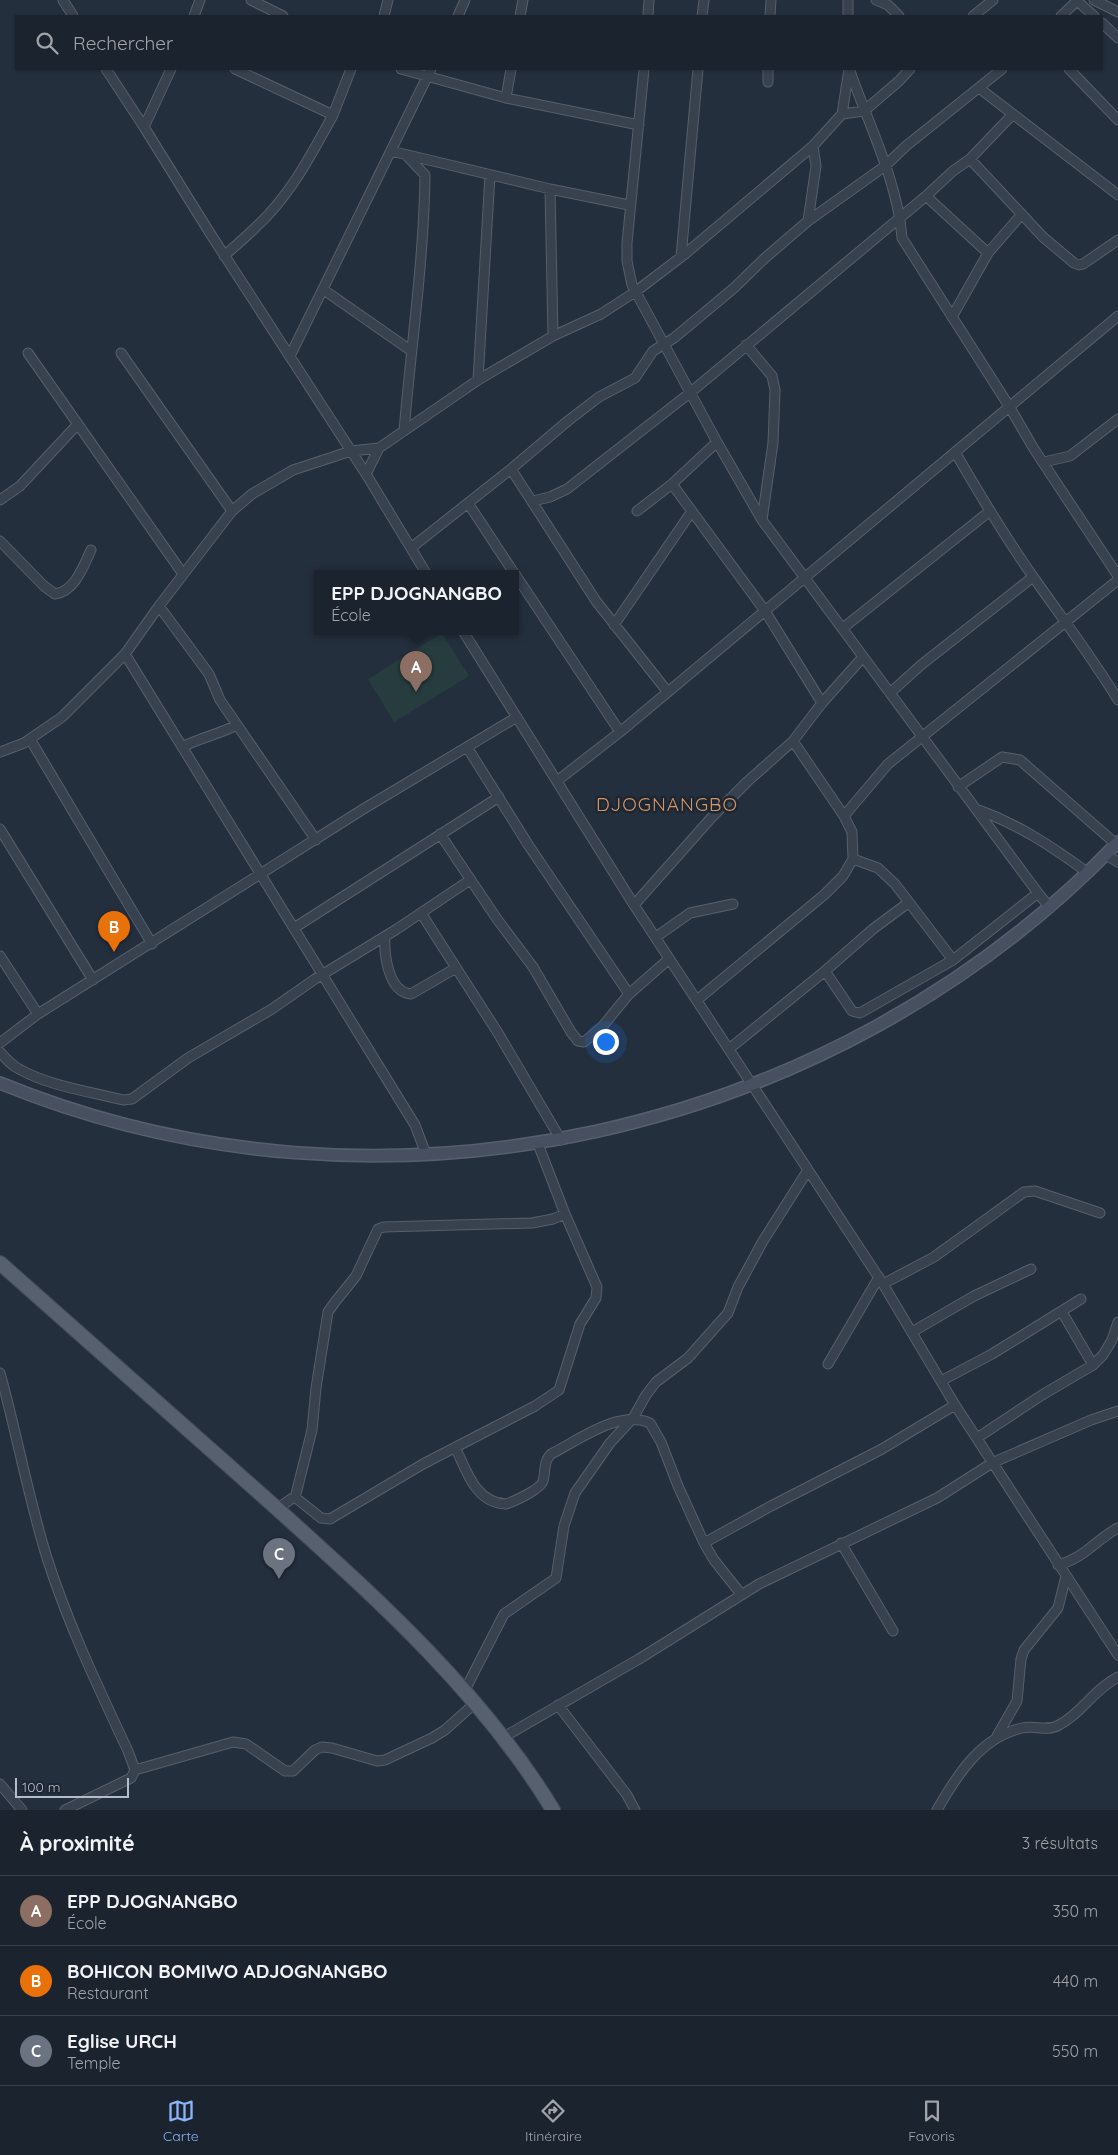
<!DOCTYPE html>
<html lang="fr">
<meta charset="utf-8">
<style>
:root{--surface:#1b232e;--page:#242b36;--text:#f1f3f6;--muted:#a0a4aa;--line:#39404a;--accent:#8ab4f8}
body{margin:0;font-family:Quicksand,sans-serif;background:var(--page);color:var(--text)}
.scale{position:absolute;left:15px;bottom:12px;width:114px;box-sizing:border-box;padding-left:5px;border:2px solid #b4bcc9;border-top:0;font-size:14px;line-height:18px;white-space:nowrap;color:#b4bcc9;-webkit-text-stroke:4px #1d2633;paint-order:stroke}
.you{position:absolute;left:605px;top:1041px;width:18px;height:18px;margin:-12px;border:4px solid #fff;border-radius:50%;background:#1a73e8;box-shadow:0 0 0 8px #1a73e833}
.badge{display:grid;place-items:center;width:32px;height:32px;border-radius:50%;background:var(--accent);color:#fff;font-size:16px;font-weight:700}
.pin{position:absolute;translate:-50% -41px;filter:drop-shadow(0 1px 2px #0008)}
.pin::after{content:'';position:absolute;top:26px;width:18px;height:15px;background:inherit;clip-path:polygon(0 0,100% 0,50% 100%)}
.popup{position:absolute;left:314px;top:570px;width:205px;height:65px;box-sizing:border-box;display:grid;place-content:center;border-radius:0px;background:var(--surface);filter:drop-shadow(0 1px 4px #0005);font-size:16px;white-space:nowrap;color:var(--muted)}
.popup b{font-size:19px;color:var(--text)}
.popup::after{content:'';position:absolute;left:50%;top:100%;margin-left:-10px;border:10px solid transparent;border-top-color:var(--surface)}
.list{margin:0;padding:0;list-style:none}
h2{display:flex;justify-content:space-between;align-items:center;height:65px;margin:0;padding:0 20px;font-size:21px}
h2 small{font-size:16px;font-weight:400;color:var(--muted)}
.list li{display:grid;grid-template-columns:32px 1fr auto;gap:15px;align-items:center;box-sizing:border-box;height:70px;padding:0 20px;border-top:1px solid var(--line)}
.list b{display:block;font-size:19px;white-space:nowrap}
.list p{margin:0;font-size:16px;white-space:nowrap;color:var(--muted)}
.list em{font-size:16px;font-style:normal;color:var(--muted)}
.icon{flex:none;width:28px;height:28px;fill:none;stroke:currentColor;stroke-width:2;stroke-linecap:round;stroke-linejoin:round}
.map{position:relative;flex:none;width:1118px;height:1810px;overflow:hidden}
.search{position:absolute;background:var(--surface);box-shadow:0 1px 4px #0004;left:15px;right:15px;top:15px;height:55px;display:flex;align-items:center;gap:12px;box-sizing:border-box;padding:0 18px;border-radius:0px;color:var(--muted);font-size:19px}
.sheet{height:275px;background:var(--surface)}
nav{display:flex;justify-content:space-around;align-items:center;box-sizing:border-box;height:70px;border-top:1px solid var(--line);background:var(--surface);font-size:14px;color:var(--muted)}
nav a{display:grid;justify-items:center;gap:2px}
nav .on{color:var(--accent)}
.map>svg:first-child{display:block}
.green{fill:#263c3f}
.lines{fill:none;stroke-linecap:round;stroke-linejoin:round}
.minor-casing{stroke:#565f6c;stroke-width:11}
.secondary-casing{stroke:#565f6c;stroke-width:14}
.primary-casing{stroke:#414a57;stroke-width:16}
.minor{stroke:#38414e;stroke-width:9}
.secondary{stroke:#465061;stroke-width:11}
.primary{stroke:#56606e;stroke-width:14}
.labels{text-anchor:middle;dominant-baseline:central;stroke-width:5;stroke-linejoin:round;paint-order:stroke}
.neighbourhood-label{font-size:19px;letter-spacing:1px;fill:#d59563;stroke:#1d2633}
</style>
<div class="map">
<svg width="1118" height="1810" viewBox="0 0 1118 1810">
<rect width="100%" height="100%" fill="#242f3e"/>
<path class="green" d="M442,633L469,676L394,722L368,679Z"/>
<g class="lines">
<g class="minor-casing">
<path id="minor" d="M63,0L73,16
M251,0L283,16
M848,0V16
M876,0L888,5L899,16
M1076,0L1094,16
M1094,0L1118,12
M194,16L200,0
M384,16L388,0
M458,16L465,0
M520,16L523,0
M648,16L649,0
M702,16L704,0
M770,16L771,0
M973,16L993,0
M1061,16L1078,0
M1102,23L1118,38
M106,69L144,127
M171,69L144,127L208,230L366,474L426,573
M235,69L333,115L351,69
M401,69L506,98L639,125
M644,69L627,243V261L632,285L717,442L762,520L1038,893L1050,908
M1069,69L1118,120
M850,71C868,123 898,182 902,238L1009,406L1034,449L1118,576
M768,82V69
M979,88L1118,195
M506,98L511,69
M842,114L864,111L899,81L910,69
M391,151L550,189L629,205
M970,159L1043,237L1074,263L1079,265L1083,264L1118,240
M550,189L553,336
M926,196L988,253
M808,221L816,166L813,146
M224,256C235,246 246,237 256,227C290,196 311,155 333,115
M681,257L698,69
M324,290L410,350
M952,317L988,253L1021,215
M746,345L772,376L775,390L773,443L762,520
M28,353L183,574
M121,353L232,511
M290,356L431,69
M478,380L490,175
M404,431C411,346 424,260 425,175L406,155
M955,452C980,495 1005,537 1034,578C1062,618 1092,657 1118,700
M1044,462L1070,456L1118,419
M511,469L596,601L667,691
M366,474L379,448
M672,484L765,611L822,703
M0,500L20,486L77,425
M533,501L550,497L567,489L691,392L926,196L953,171L970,159L1013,114
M468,503L514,573
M637,511L672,484L717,442
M0,541L44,586L55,594C75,591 83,567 91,550
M411,548L511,469L569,420L599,397L635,378L653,351L674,338L734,288L765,258L808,221L885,166L906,146L1002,69
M515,574L620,732
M159,606L209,674L220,700L316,840
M614,625L692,511
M843,628L990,511
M463,631L634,905L883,1284L955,1405L1118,1655
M125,654L415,1125L426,1154
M890,693L921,665L1033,577
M30,739L152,944
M182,747C200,738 219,734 237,725
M467,747L529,846L629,994
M0,752L24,743L62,717L125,654L159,606L232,511L252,494L293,470L351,451L379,448L478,380L553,336L601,314L635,292L685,254L813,146L842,114L849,69
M557,781L620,732L1118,316
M958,787L1002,757L1020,760L1116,844
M976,809C1018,824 1053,847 1088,873
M844,816L888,764L1118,580
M0,829L93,980
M440,834L497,919L533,967L571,1032L578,1041L584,1042L602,1027L629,994L669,959
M1106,855L1118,862
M853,859L878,868L895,884L953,960
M634,905L712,817L748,781L793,741L822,703L863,657
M421,913L498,1033L561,1140
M294,928L499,797
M385,937C384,954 388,992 411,994L456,968
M656,937L690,913L733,904
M0,956L38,1014
M825,971L852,1011L860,1013L953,960L1038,893
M697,1000L824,895L843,876L853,859L852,832L844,816L793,741
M0,1043L38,1014L365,808L517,717
M729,1049L825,971L873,929L908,903
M0,1052C6,1059 12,1066 21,1070C50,1086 91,1092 123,1100L132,1099L188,1058L272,1009L315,979L397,929L470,880
M883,1284L934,1257L1024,1192L1035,1191L1100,1213
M1062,1312L1093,1365
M912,1332L974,1296L1031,1269
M828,1364L879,1277
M0,1373C17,1434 28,1497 47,1558C68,1624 98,1687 128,1751L135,1770L131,1778L65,1810
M941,1381L992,1354L1081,1299
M977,1438L1042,1395L1093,1365L1103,1355L1112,1340L1118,1322
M456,1449C467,1472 476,1503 506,1504C515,1501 541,1489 543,1481C546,1471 543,1462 551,1454C579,1440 619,1409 650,1423L661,1442L678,1486L704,1543L714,1560L741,1594
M295,1498L312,1430L316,1388L328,1312L335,1302L356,1276L378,1229L384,1227L532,1223L553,1219L565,1214
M277,1509L291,1499L296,1498L321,1518L330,1519L423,1464L535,1406L559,1390L580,1324L596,1298L597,1287L565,1214L538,1144
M704,1543L771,1506L882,1449L955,1405
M841,1543L893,1631
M1058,1565C1085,1558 1095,1540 1118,1528
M465,1690L504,1614L556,1578L564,1526L575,1493L610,1443L633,1418L646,1395L656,1382L688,1358L728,1313L738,1287L763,1241L808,1170
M558,1705L627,1795L635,1810
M997,1736L1017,1701L1021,1659L1024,1650L1058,1608L1066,1576
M502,1738L639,1659L759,1584L937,1498L992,1463L1091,1420L1118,1411
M135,1770L233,1742L246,1744L285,1771H293L315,1750L322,1747L332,1748L377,1761L385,1760L432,1738L445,1730L475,1703
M0,1784L22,1810
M937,1810C957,1775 981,1737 1022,1728C1035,1725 1048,1732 1059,1725C1081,1714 1093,1690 1118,1677"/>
</g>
<g class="secondary-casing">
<path id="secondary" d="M0,1083C380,1239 834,1137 1118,842"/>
</g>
<g class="primary-casing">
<path id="primary" d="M0,1263C91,1344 182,1424 273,1505C375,1597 481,1691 553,1810"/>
</g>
<use href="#minor" class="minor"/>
<use href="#secondary" class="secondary"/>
<use href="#primary" class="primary"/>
</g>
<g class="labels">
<g class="neighbourhood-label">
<text x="667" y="804">DJOGNANGBO</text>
</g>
</g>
</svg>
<div class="scale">100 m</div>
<div class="you"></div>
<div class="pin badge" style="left:416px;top:692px;background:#8d6e63">A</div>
<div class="popup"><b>EPP DJOGNANGBO</b>École</div>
<div class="pin badge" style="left:114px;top:952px;background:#e8710a">B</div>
<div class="pin badge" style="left:279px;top:1579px;background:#6b7280">C</div>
<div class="search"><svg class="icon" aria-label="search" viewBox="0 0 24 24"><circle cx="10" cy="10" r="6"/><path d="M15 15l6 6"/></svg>Rechercher</div>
</div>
<section class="sheet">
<h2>À proximité<small>3 résultats</small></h2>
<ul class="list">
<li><span class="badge" style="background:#8d6e63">A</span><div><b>EPP DJOGNANGBO</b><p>École</p></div><em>350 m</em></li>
<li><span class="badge" style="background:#e8710a">B</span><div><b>BOHICON BOMIWO ADJOGNANGBO</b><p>Restaurant</p></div><em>440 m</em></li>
<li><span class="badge" style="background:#6b7280">C</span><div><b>Eglise URCH</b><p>Temple</p></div><em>550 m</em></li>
</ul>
</section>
<nav>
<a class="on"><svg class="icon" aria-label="map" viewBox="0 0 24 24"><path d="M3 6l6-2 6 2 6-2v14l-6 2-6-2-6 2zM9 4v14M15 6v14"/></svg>Carte</a>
<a><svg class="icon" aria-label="directions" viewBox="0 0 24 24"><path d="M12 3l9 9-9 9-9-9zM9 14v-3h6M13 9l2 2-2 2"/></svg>Itinéraire</a>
<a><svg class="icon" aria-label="saved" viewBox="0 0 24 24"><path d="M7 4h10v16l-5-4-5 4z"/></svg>Favoris</a>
</nav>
